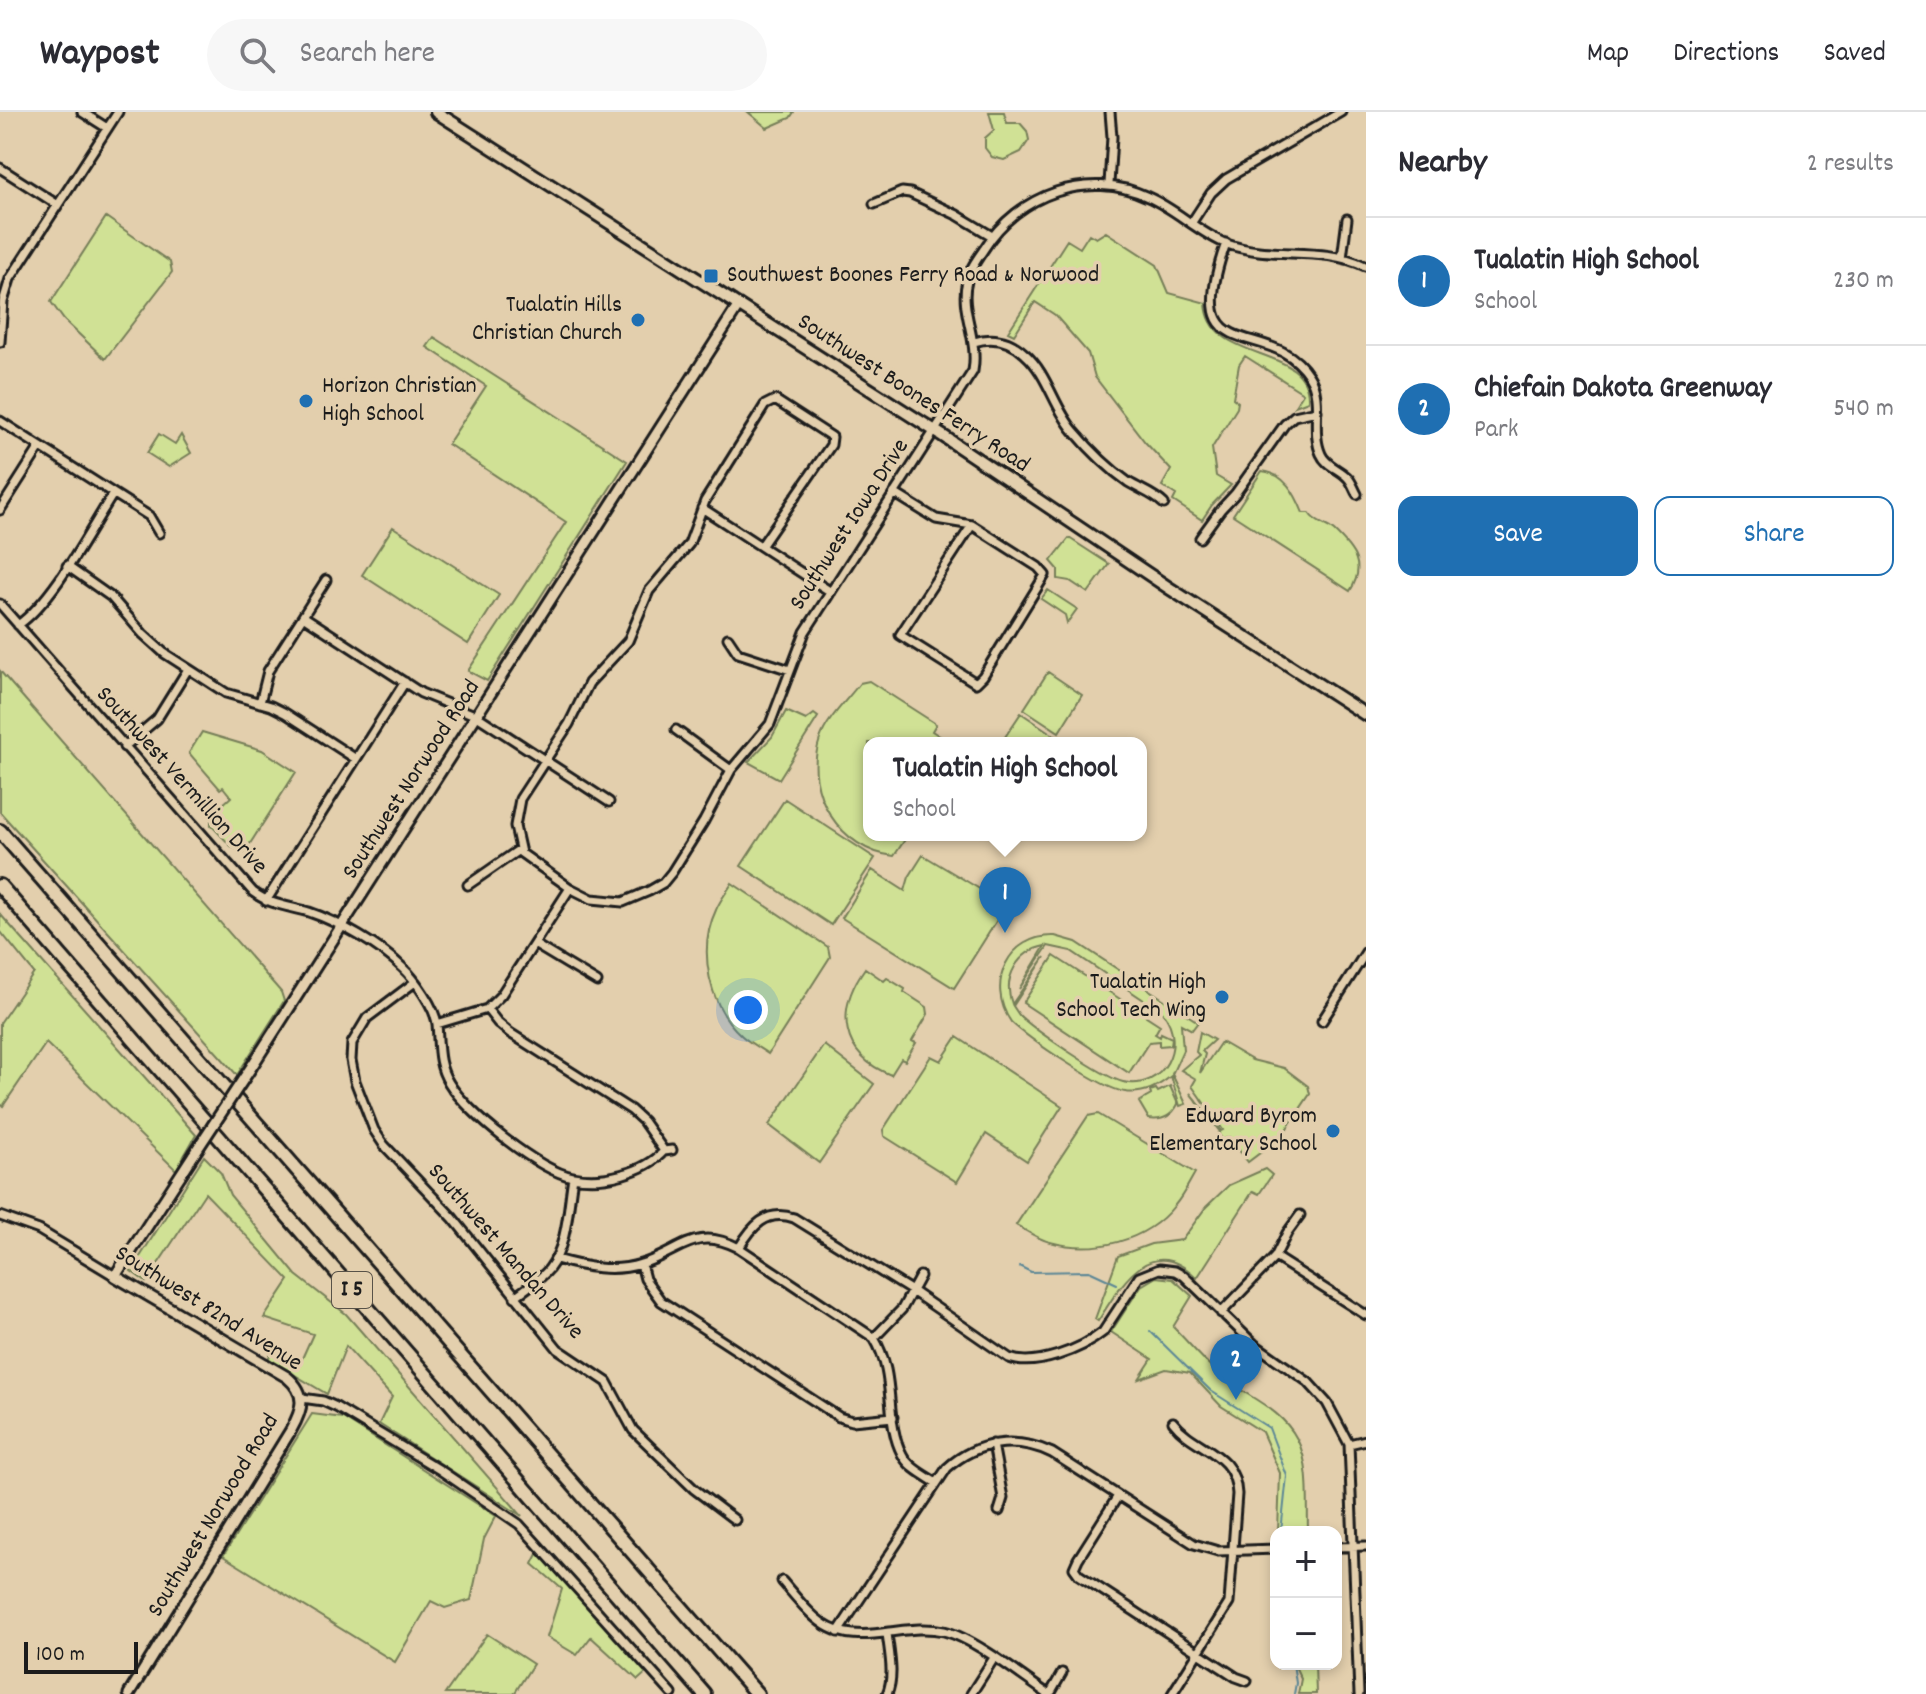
<!DOCTYPE html>
<meta charset="utf-8">
<style>
:root{--surface:#fff;--page:#f7f7f7;--text:#2b2b33;--muted:#7c7c81;--line:#e1e1e2;--accent:#1f6fb2}
body{margin:0;font-family:Dekko,sans-serif;background:var(--page);color:var(--text)}
.controls{position:absolute;right:24px;bottom:24px;display:grid;overflow:hidden;border-radius:16px;box-shadow:0 4px 12px #0003}
.controls button{width:72px;height:72px;display:grid;place-items:center;padding:0;border:0;border-bottom:2px solid var(--line);background:var(--surface);color:var(--text);font:40px sans-serif}
.scale{position:absolute;left:24px;bottom:20px;width:114px;box-sizing:border-box;padding-left:8px;border:4px solid #1c1c1c;border-top:0;font-size:22px;line-height:28px;white-space:nowrap;color:#1c1c1c;-webkit-text-stroke:6px #e3cfad;paint-order:stroke}
.you{position:absolute;left:748px;top:898px;width:28px;height:28px;margin:-20px;border:6px solid #fff;border-radius:50%;background:#1a73e8;box-shadow:0 0 0 12px #1a73e833}
.badge{display:grid;place-items:center;width:52px;height:52px;border-radius:50%;background:var(--accent);color:#fff;font-size:26px;font-weight:700}
.pin{position:absolute;translate:-50% -66px;filter:drop-shadow(0 2px 4px #0008)}
.pin::after{content:'';position:absolute;top:42px;width:28px;height:24px;background:inherit;clip-path:polygon(0 0,100% 0,50% 100%)}
.popup{position:absolute;left:863px;top:625px;width:284px;height:104px;box-sizing:border-box;display:grid;place-content:center;border-radius:16px;background:var(--surface);filter:drop-shadow(0 2px 6px #0005);font-size:26px;white-space:nowrap;color:var(--muted)}
.popup b{font-size:30px;color:var(--text)}
.popup::after{content:'';position:absolute;left:50%;top:100%;margin-left:-16px;border:16px solid transparent;border-top-color:var(--surface)}
.list{margin:0;padding:0;list-style:none}
h2{display:flex;justify-content:space-between;align-items:center;height:104px;margin:0;padding:0 32px;font-size:34px}
h2 small{font-size:26px;font-weight:400;color:var(--muted)}
.list li{display:grid;grid-template-columns:52px 1fr auto;gap:24px;align-items:center;box-sizing:border-box;height:128px;padding:0 32px;border-top:2px solid var(--line)}
.list b{display:block;font-size:30px;white-space:nowrap}
.list p{margin:0;font-size:26px;white-space:nowrap;color:var(--muted)}
.list em{font-size:26px;font-style:normal;color:var(--muted)}
.actions{display:flex;gap:16px;padding:24px 32px}
.actions a{flex:1;padding:18px 0;border:2px solid var(--accent);border-radius:16px;text-align:center;font-size:28px;color:var(--accent)}
.actions .main{background:var(--accent);color:#fff}
.icon{flex:none;width:44px;height:44px;fill:none;stroke:currentColor;stroke-width:2;stroke-linecap:round;stroke-linejoin:round}
.map{position:relative;flex:none;width:1366px;height:1582px;overflow:hidden}
header{display:flex;align-items:center;gap:48px;box-sizing:border-box;height:112px;padding:0 40px;background:var(--surface);border-bottom:2px solid var(--line)}
header strong{font-size:38px}
nav{display:flex;gap:44px;margin-inline-start:auto;font-size:28px}
.search{width:560px;height:72px;background:var(--page);display:flex;align-items:center;gap:20px;box-sizing:border-box;padding:0 28px;border-radius:44px;color:var(--muted);font-size:30px}
main{display:flex}
aside{flex:1;background:var(--surface)}
.map>svg:first-child{display:block}
.green{fill:#d0e195;stroke:#767e58;stroke-width:2;fill-rule:evenodd}
.lines{fill:none;stroke-linecap:round;stroke-linejoin:round}
.stream{stroke:#5c8796;stroke-width:2}
.minor-casing{stroke:#1c1c1c;stroke-width:13}
.tertiary-casing{stroke:#1c1c1c;stroke-width:15}
.secondary-casing{stroke:#1c1c1c;stroke-width:16}
.motorway-casing{stroke:#1c1c1c;stroke-width:18}
.minor{stroke:#e3cfad;stroke-width:7}
.tertiary{stroke:#e3cfad;stroke-width:9}
.secondary{stroke:#e3cfad;stroke-width:10}
.motorway{stroke:#e3cfad;stroke-width:12}
.tertiary-bridge-casing{stroke:#1c1c1c;stroke-width:15;stroke-linecap:butt}
.tertiary-bridge{stroke:#e3cfad;stroke-width:9}
.poi-dot{fill:#1f6fb2;stroke:#e3cfad;stroke-width:3}
.labels{text-anchor:middle;dominant-baseline:central;stroke-width:7;stroke-linejoin:round;paint-order:stroke}
.shield{fill:#e3cfad;stroke:#585248;stroke-width:2}
.shield-label{font-size:22px;font-weight:bold;fill:#1c1c1c}
.poi-label{font-size:24px;fill:#1c1c1c;stroke:#e3cfad;text-anchor:end}
.street-label{font-size:24px;fill:#1c1c1c;stroke:#e3cfad}
</style>
<header>
<strong>Waypost</strong>
<div class="search"><svg class="icon" aria-label="search" viewBox="0 0 24 24"><circle cx="10" cy="10" r="6"/><path d="M15 15l6 6"/></svg>Search here</div>
<nav><a>Map</a><a>Directions</a><a>Saved</a></nav>
</header>
<main>
<div class="map">
<svg width="1366" height="1582" viewBox="0 0 1366 1582">
<rect width="100%" height="100%" fill="#e3cfad"/>
<filter id="ink" filterUnits="userSpaceOnUse"><feTurbulence type="fractalNoise" baseFrequency=".0125" numOctaves="2"/><feDisplacementMap in="SourceGraphic" scale="16" xChannelSelector="R" yChannelSelector="G"/><feConvolveMatrix kernelMatrix="1 2 1 2 8 2 1 2 1" color-interpolation-filters="sRGB"/></filter>
<g filter="url(#ink)">
<path class="green" d="M748,0H794L790,6L767,16Z
M989,0H1004L1007,11H1020L1027,19L1029,28L1021,40L1004,48L992,45L985,36V26L994,18Z
M106,105L170,150L172,160L105,247L64,208L51,190Z
M1106,120L1157,153L1169,181L1206,191C1209,254 1311,230 1308,289L1295,294L1303,281L1245,244L1239,253L1233,286L1238,290L1237,296L1212,336L1216,364L1231,373L1212,393L1202,408L1173,389L1176,383L1162,374L1171,358L1145,330L1095,265L1088,241L1055,203L1035,190L1014,223L1008,220L1067,128L1080,136L1089,122L1096,126Z
M434,225L627,349L487,569L468,559L566,410L448,332L486,274L427,235Z
M159,322L175,332L181,323L191,341L169,355L147,341Z
M1262,359C1285,362 1295,381 1303,401H1309C1316,412 1325,411 1334,419C1355,439 1366,454 1350,479L1233,403Z
M393,415L499,483L468,532L362,463Z
M1069,426L1109,452L1088,481L1070,469L1058,467V457L1051,449Z
M1048,478L1077,497L1067,511L1065,503L1041,487Z
M0,559L281,880L284,889L237,963L0,700Z
M1048,560L1082,583L1059,620L1024,597Z
M869,569L936,612L932,619L950,631H869V723H908L894,744C841,739 802,679 820,627C827,607 847,588 860,571Z
M786,599L806,608L814,602L818,605L779,667L748,650L772,625Z
M1021,601L1055,624L1051,631H1001Z
M202,620L262,638L296,660L244,741L231,734L211,713V703L231,685L223,675L220,677L189,641Z
M785,687L875,746L831,813L741,754Z
M923,743L1003,791L1004,797L954,876L842,806L872,758L905,779L909,765Z
M732,771L828,835L830,845L768,942C759,936 750,931 742,924C709,895 697,838 716,798C720,788 727,780 732,771Z
M0,802L196,1023L176,1058L46,931L3,994L0,992V911L34,861L0,819Z
M1055,824L1076,830L1198,910L1192,918L1181,912L1183,938L1172,962L1186,992L1180,994L1171,964C1158,975 1143,983 1125,980C1102,977 1029,927 1011,910C985,872 1008,822 1055,824ZM1048,834L1071,839L1163,901C1187,932 1164,979 1123,970C1105,966 1033,917 1019,903L1013,894L1045,845L1012,892C1002,866 1018,839 1045,834L1019,877Z
M1054,844L1160,913L1155,922L1160,925L1161,921L1172,926L1171,933L1159,934V929L1149,930L1129,961L1023,891Z
M865,856L884,869L887,866L905,877L904,880L927,895L928,902L912,929L916,931L905,949L901,947L891,963C840,943 835,898 865,856Z
M1200,920L1214,928L1202,939L1205,942L1200,961L1221,930L1252,948L1284,956L1308,974L1310,982L1281,1025L1248,1050L1229,1025L1223,1028L1218,1022L1220,1020L1190,981L1221,1019L1223,1018L1192,974L1196,967L1181,958L1199,943L1196,940Z
M957,925L1062,994L1027,1049L986,1022L957,1070L884,1024L883,1018L931,944L941,949Z
M824,933L874,972L819,1051L769,1013Z
M1170,974L1178,992C1172,1004 1162,1009 1149,1007L1139,990L1151,983L1150,979L1156,977L1158,980Z
M1098,1002L1195,1061C1189,1071 1183,1084 1175,1093C1146,1130 1094,1142 1050,1130C1038,1127 1027,1119 1016,1113L1088,1004Z
M204,1044L221,1061L230,1083L296,1163L346,1202L522,1404L379,1312L392,1285L346,1234L327,1282L268,1247L273,1237L300,1251L313,1222L264,1206L289,1168L205,1081L146,1170L131,1159Z
M1265,1057L1272,1063L1259,1082L1253,1079L1197,1166C1150,1119 1121,1173 1098,1209L1095,1207L1118,1144L1151,1132L1182,1128L1206,1095L1229,1073Z
M1156,1165L1173,1167L1192,1184L1173,1215C1190,1232 1207,1253 1226,1268C1252,1287 1282,1298 1297,1327C1311,1354 1307,1391 1308,1420H1278L1280,1361L1262,1320L1221,1294L1190,1261L1166,1257L1139,1267L1152,1247L1111,1220L1141,1174Z
M312,1302L343,1306L496,1404L484,1427L471,1488L445,1496L431,1489L395,1550L223,1444Z
M539,1440L648,1559L638,1568L591,1525L577,1543L547,1525L562,1477L533,1452Z
M487,1522L533,1552L514,1582H445Z
M1294,1552H1315L1316,1582H1298L1301,1567Z"/>
<g class="lines">
<path class="stream" d="M1019,1154L1031,1160L1089,1159L1117,1172
M1150,1219L1211,1279L1269,1316L1287,1364L1281,1420
M1293,1552L1296,1571L1294,1582"/>
<g class="minor-casing">
<path id="minor" d="M82,0L107,16
M0,56L58,93
M1109,72L1112,25L1110,0
M874,92L902,80L910,81L957,103L992,124
M1192,110L1211,81L1226,67L1341,0
M1226,131C1180,261 1270,202 1309,264C1324,287 1310,318 1321,342C1326,354 1340,357 1348,366C1352,370 1354,377 1357,382
M1342,146L1347,107
M0,230L3,190L10,167L118,0
M974,230C993,224 1010,228 1025,242C1048,262 1054,296 1074,319C1090,338 1108,356 1128,370C1141,378 1154,382 1164,392
M0,309L149,404L159,421
M894,381L936,407L972,413L1038,455L1045,463L983,564L976,571L900,523L972,413
M702,396L831,480
M0,398L40,335
M1200,426L1221,397L1235,382L1285,312L1294,304L1317,299
M67,454L111,485L143,522L164,541L226,581L271,594L285,601L356,647
M0,492L253,780C270,793 289,794 309,800C339,810 381,834 403,856C415,867 435,896 437,912C439,934 437,952 449,971C467,1001 538,1058 573,1065C602,1071 644,1061 664,1039
M303,504L421,581L477,604L609,690
M18,513C54,488 88,421 113,382
M728,526L738,541L790,558
M260,591L268,559L326,468
M676,618L731,658
M124,635L157,607L188,557
M468,773L520,737
M570,776L592,787L623,790L649,779L663,771L672,760L704,709L731,658L770,612L805,520L973,259C979,227 959,198 967,169C969,158 977,147 984,137C1018,82 1088,57 1148,85C1176,97 1199,121 1227,132C1271,148 1322,133 1365,154
M266,789L405,570
M534,832L597,870
M415,870L367,906L352,931L351,948L355,969L374,1018L384,1033L453,1106L558,1237L607,1270L633,1318L694,1377L735,1408
M487,897L501,883L570,776L521,741L515,714L520,687L569,612L589,571L628,529L649,479L689,432L705,389L765,293L775,288L832,325L831,333L762,433
M1322,909L1366,840
M437,912L487,897L498,911L510,921L631,998L643,1009L664,1039L672,1038
M0,1104L39,1118L115,1164
M739,1136C752,1114 766,1097 794,1106L912,1179L1009,1246C1035,1256 1082,1237 1103,1220L1139,1165L1159,1157L1175,1159L1184,1164L1254,1232L1308,1270L1327,1291L1349,1332L1359,1582
M1275,1145L1366,1203
M556,1147C584,1155 613,1161 641,1152C681,1140 694,1113 739,1136L874,1226C897,1264 884,1308 902,1342C908,1355 924,1363 935,1370
M641,1152L645,1167L661,1189L839,1305L852,1309L893,1305
M515,1185C526,1176 540,1168 549,1157C568,1133 568,1094 573,1065
M1221,1201L1275,1145L1287,1121L1300,1103
M874,1226L902,1197L920,1164
M302,1286L323,1289L336,1295L440,1358L519,1412L672,1582
M993,1332L1003,1386L999,1399
M1349,1332L1366,1328
M1118,1384L1078,1447L1074,1456L1079,1463L1236,1565L1247,1569
M1336,1435L1366,1434
M782,1469C818,1511 829,1530 889,1520C907,1518 925,1515 944,1519C975,1527 1020,1563 1048,1582
M838,1520L947,1356C977,1329 1016,1324 1052,1341L1194,1432L1218,1439L1276,1437
M887,1582C895,1564 889,1540 887,1521
M971,1582L994,1546
M1050,1582L1062,1561
M1172,1582L1229,1491L1237,1382C1235,1338 1195,1339 1173,1310"/>
</g>
<g class="tertiary-casing">
<path id="tertiary" d="M252,954L739,193
M129,1582L291,1318C303,1297 307,1282 287,1265L115,1164L194,1042"/>
</g>
<g class="secondary-casing">
<path id="secondary" d="M436,0L943,324L1169,476L1366,603"/>
</g>
<g class="motorway-casing">
<path id="motorway" d="M0,719L757,1582
M0,774L704,1582"/>
</g>
<use href="#minor" class="minor"/>
<use href="#tertiary" class="tertiary"/>
<use href="#secondary" class="secondary"/>
<use href="#motorway" class="motorway"/>
<g class="tertiary-bridge-casing">
<path id="tertiary-bridge" d="M194,1042L252,954"/>
</g>
<use href="#tertiary-bridge" class="tertiary-bridge"/>
</g>
</g>
<g class="poi-dot">
<rect x="703" y="156" width="16" height="16" rx="4"/>
<circle cx="638" cy="208" r="8"/>
<circle cx="306" cy="289" r="8"/>
<circle cx="1222" cy="885" r="8"/>
<circle cx="1333" cy="1019" r="8"/>
</g>
<g class="labels">
<rect class="shield" x="332" y="1160" width="40" height="36" rx="6"/>
<g class="shield-label">
<text x="352" y="1178">I 5</text>
</g>
<g class="poi-label">
<text x="727" y="164" text-anchor="start">Southwest Boones Ferry Road &amp; Norwood</text>
<text x="622" y="194">Tualatin Hills<tspan x="622" dy="28">Christian Church</tspan></text>
<text x="322" y="275" text-anchor="start">Horizon Christian<tspan x="322" dy="28">High School</tspan></text>
<text x="1206" y="871">Tualatin High<tspan x="1206" dy="28">School Tech Wing</tspan></text>
<text x="1317" y="1005">Edward Byrom<tspan x="1317" dy="28">Elementary School</tspan></text>
</g>
<g class="street-label">
<text transform="translate(913 282) rotate(33)">Southwest Boones Ferry Road</text>
<text transform="translate(850 413) rotate(-57)">Southwest Iowa Drive</text>
<text transform="translate(412 668) rotate(-57)">Southwest Norwood Road</text>
<text transform="translate(181 669) rotate(48)">Southwest Vermillion Drive</text>
<text transform="translate(505 1140) rotate(49)">Southwest Mandan Drive</text>
<text transform="translate(208 1197) rotate(32)">Southwest 82nd Avenue</text>
<text transform="translate(214 1404) rotate(-59)">Southwest Norwood Road</text>
</g>
</g>
</svg>
<div class="controls">
<button>+</button>
<button>−</button>
</div>
<div class="scale">100 m</div>
<div class="you"></div>
<div class="pin badge" style="left:1005px;top:821px">1</div>
<div class="popup"><b>Tualatin High School</b>School</div>
<div class="pin badge" style="left:1236px;top:1288px">2</div>
</div>
<aside>
<h2>Nearby<small>2 results</small></h2>
<ul class="list">
<li><span class="badge">1</span><div><b>Tualatin High School</b><p>School</p></div><em>230 m</em></li>
<li><span class="badge">2</span><div><b>Chiefain Dakota Greenway</b><p>Park</p></div><em>540 m</em></li>
</ul>
<div class="actions"><a class="main">Save</a><a>Share</a></div>
</aside>
</main>
